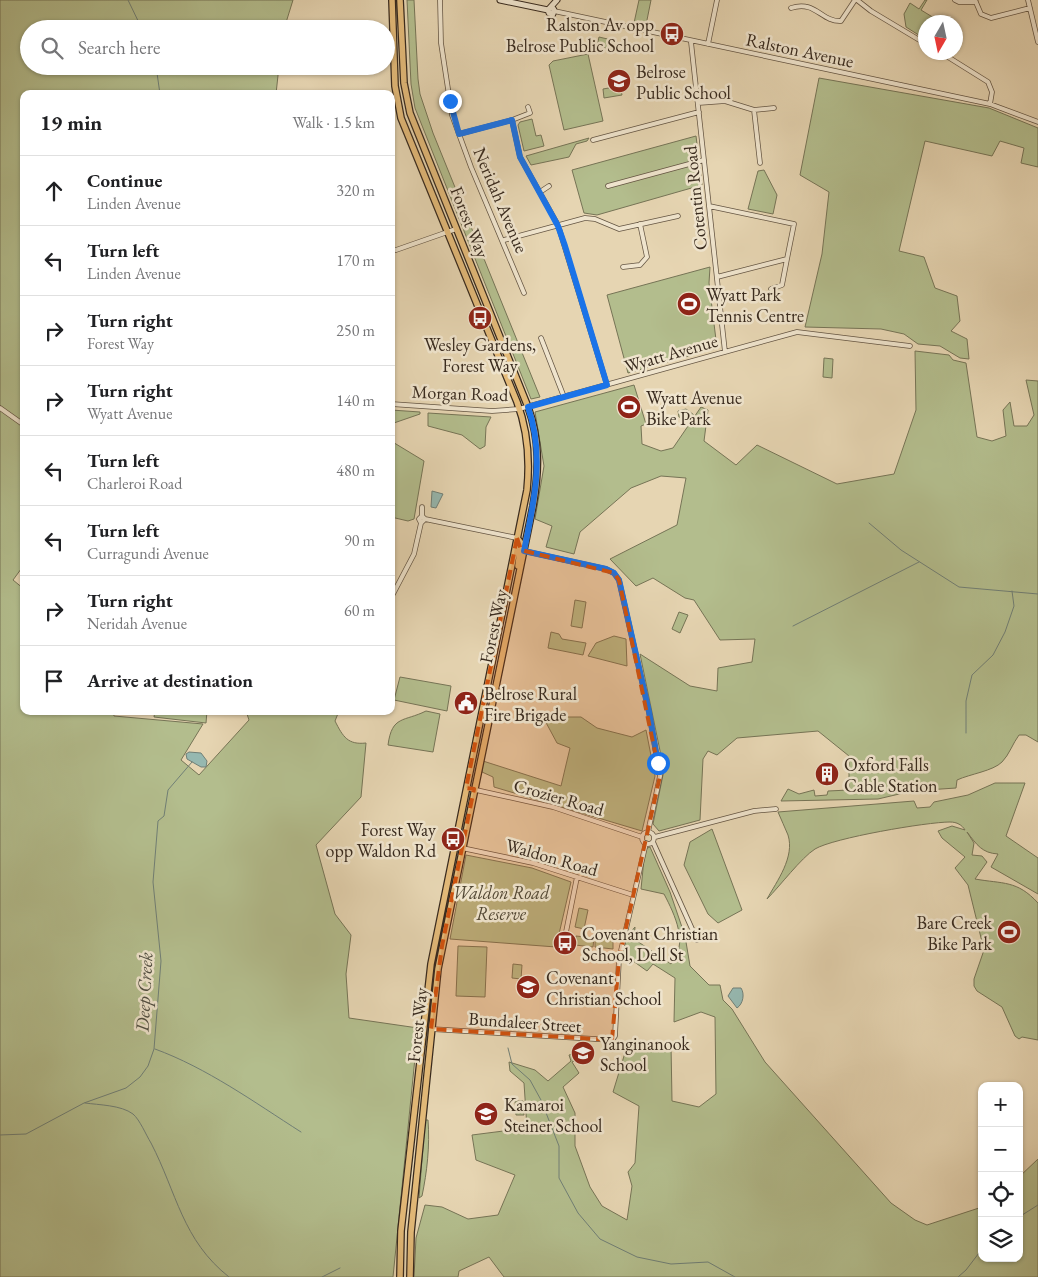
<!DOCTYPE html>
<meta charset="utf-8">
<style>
:root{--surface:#fff;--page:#f2f2f2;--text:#202124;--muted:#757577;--line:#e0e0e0}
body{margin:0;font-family:"EB Garamond",serif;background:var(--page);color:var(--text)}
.controls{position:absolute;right:15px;bottom:15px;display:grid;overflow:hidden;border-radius:10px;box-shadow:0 1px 4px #0004}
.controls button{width:45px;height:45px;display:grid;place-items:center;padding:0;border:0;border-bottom:1px solid var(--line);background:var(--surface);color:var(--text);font:25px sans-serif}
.compass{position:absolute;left:918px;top:15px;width:45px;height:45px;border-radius:50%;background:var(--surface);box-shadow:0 1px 4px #0004;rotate:189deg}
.stop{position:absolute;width:15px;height:15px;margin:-11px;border:4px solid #1a73e8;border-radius:50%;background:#fff}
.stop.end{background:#1a73e8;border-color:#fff;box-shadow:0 1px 5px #0008}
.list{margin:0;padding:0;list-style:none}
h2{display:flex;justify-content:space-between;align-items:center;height:65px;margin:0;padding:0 20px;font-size:21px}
h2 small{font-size:16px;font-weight:400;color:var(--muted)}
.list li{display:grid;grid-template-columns:32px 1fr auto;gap:15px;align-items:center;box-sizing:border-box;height:70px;padding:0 20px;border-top:1px solid var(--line)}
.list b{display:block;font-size:19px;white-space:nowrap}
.list p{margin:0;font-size:16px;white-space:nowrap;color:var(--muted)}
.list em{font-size:16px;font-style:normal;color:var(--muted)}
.icon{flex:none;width:28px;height:28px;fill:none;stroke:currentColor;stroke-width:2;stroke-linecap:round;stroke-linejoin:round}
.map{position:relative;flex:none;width:1038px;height:1277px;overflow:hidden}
.search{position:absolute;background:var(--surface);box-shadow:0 1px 4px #0004;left:20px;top:20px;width:375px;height:55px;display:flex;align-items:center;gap:12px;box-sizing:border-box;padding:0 18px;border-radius:28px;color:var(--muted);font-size:19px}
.panel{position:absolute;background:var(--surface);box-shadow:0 1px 4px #0004;left:20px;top:90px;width:375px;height:625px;border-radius:10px}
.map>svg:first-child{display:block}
.green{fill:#b3bd8d;stroke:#767456}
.water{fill:#96b8b0;stroke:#707f76}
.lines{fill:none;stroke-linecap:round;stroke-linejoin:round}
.stream{stroke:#707f76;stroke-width:1}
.street-casing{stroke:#645543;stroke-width:5.5}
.secondary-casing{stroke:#382a1e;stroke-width:7}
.primary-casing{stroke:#382a1e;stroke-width:8}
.street{stroke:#efe4cd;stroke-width:4}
.secondary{stroke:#efe4cd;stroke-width:5}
.primary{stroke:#e3ba79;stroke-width:5.5}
.route{stroke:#1a73e8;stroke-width:6}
.marked{fill:#ce520f;fill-opacity:0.2;stroke:#ce520f;stroke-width:4;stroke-dasharray:10 6;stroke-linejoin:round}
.labels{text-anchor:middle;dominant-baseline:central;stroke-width:5;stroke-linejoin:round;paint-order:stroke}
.poi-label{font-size:18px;fill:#382a1e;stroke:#efe4cd;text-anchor:start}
.street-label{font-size:18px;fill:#382a1e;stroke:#efe4cd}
.park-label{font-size:18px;font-style:italic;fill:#514734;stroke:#efe4cd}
.water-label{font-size:19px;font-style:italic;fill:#504e42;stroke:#efe4cd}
</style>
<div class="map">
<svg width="1038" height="1277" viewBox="0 0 1038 1277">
<rect width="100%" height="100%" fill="#e6d5b2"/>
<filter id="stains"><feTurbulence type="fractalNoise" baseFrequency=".004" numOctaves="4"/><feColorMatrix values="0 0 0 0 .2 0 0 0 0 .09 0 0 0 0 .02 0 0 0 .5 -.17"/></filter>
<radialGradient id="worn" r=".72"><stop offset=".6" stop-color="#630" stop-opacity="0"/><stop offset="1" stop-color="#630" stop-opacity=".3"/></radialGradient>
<path class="green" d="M0,0H293L284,29H29V66H279L276,94H24V565L13,580L24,589V711H113L114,716L203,724L181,760L199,775L249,720L246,711H339L335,721C343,737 348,745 366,743L361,797L316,845L335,914L351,935L346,974L349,1018L418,1028L393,1277H0Z
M407,0H414L418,79L420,94L433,133L540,397L531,399L415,108L411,84Z
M639,0H651L646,25L634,23Z
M925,0H927L921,10L939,21L926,22L925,39L906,27L904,14L910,3L919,9Z
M599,37L616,41L615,50L597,46Z
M588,54L603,121L564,130L549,65L553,61Z
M819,78L989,108L1038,128V167L1021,163L1024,148L1000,141L992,156L925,141L899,251L924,257L935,288L957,296L960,321L951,331L967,339L969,359L960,358L940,346L918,344L904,334L881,329L805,327L822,254L829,192L800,175Z
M620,86L622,95L604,98L603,89Z
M532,119L536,136L541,135L544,146L524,151L518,125L520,122Z
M696,136L702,185L597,215L584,213L572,170Z
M589,138L587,141L576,144L569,157L531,165L526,156Z
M764,170L777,195L773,214L748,209L758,171Z
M710,267L709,283L717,348L628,373L607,295Z
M915,351L949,355L953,360L966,363L977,437L992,441L1006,436L1003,410L1010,402L1014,426H1027L1034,415L1026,380L1038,381V742L1026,735H1019C1013,743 1009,755 1002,762C993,771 970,774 957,780L956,788L912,791L878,799L781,801L788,789L799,794L814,790L815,796L827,795L828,791L849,790V756L818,731L737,738L717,755L708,751L703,759L700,820L659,831L653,824L664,770L640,654L690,686L717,691L718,668L752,662L755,639L720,640L694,600L685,598L653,578L636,586L610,559L677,525L686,478L661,476L631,488L580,532L574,554L546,547L552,526L535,519L544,466L535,412L634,385L646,424L641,426L642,444L661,451L673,448L701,407L708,410L704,441L736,465L757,445L837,484L894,474L916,410Z
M824,358L833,359L832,378L823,377Z
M686,409L694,415L689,421L679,417L678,411Z
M391,410L420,412V414L391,424Z
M428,413L491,417L486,427L485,446L480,449L462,435L428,426Z
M391,441L424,461L414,519L408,521L391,517Z
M575,600L586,602L582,628L571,626Z
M679,612L688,615L680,633L672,629Z
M551,632L559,634L562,639L586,643L583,655L548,648Z
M614,636L626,639L627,666L588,656L596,643Z
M400,677L451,686L447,711L394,700Z
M155,711H207L206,723L154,717Z
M426,711L440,714L433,752L388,745C392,715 404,722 426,711Z
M543,717H581L597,728L632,737L646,730L655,776L642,831L494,787L493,777L482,772L483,761L561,786L570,748L557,743Z
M995,783H1025L1006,836L1038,858V894L991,867L998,854C982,853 977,845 967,832L974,843L972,855L982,856L987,862L975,879C1003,884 1017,880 1038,903V1040L1022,1037L1019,1039L1015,1036L1002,1007L977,991L974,986V979L984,950L968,885L955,868L965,857L942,838L938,831L952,826L965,830C962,825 957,822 950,822C927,822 833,838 815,849C801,858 780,886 767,899C777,881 795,857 788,835C785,827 781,820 778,812L914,801L917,808L930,807L934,802L968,795Z
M712,829L742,910L718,923L708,914L684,865L690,842Z
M650,847L670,892L685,936L690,966L709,985H720L723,1000L732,1009L765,1062L891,1203L915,1220L927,1225L982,1207V1258H1019V1177L1038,1159V1277H504L489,1257L459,1271L458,1277H414L416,1238L425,1205L442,1207L468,1219L498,1215L515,1175L476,1160L472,1135L527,1128L524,1083L510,1071L509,1062L535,1070L548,1081L571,1061L569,1055L573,1054L576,1060L572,1062L579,1073L563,1087L575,1113V1146L590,1187L602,1206L627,1220L632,1186L628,1172L635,1163L639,1106L613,1092L628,1043L671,1045L672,1101L699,1107L716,1094L715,1017L701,1012L674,1022L675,978L653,964L647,971L622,953L628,935L635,927L634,939L671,964C689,944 675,915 664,894L641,889L645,849Z
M466,855L532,868L571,882L556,947L450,939Z
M579,908L588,910L584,929L575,927Z
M576,936L594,938L593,947L575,945Z
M595,938L613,940V949L595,947Z
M458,946L487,947L485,997L456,996Z
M513,964L522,965L521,979L512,978Z
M515,1101H523L524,1115H516Z
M425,1120H428C430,1146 427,1172 422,1196L419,1198Z"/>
<path class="water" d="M432,491L443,494L436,508L431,507Z
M189,752L201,753L207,761L206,767H201L187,759L186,754Z
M733,988H741C745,994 743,1004 737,1008L728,996Z"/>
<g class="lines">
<path class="stream" d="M128,0L142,29
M156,66L160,94
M869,523L901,550L959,587L1038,594
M793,626L919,562
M966,733V701L972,675L993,655L1005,632L1014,606L1012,591
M508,1048L512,1064L530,1080L541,1100L559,1146V1178L578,1213L600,1239L637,1257L671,1264L708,1262L735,1277
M155,1049C207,1068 254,1102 301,1132
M85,1103C99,1105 121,1105 133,1114C140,1120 146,1135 151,1143C177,1193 182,1240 229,1277
M0,1135L26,1134L84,1103L126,1088L140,1077L148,1066L154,1049L161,961L153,882L158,821L164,816L168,790L192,762
M1019,1217L1038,1205
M322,1277L340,1268
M958,1277L966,1270L982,1249"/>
<g class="street-casing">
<path id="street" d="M440,0L441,43L452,115L471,167L524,293
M857,0L871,11L926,44
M955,0L959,2H976
M975,0L981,14L991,18L1030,8
M1028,0L1038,42
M791,8C816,0 821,22 841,21L855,0
M554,11L990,104L1038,122
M691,42L725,352
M708,44L717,0
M940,52L988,82L992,92L990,104
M698,103L725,101L754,110L760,163
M754,110L774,108
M512,120L520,157L558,225L607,385
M459,134L512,120L530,113L528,107
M593,140L699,112
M608,186L704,160
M540,192L549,186
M709,206L794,224L787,259L717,277
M504,240L585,218L595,219L619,229L678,216
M396,250L456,229
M623,267L640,265L647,257L640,224
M771,289L782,285L787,259
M541,338L564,397
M391,404L492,411L519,409L797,332L910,346
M0,408L24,425
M422,507V516L425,519L421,523L419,519L422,516
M425,519L517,538
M524,551L606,569L614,573L619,580L649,712L660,776L648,832
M393,594L414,554L421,523
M467,788L553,807L642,837
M642 838a6 6 0 1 1 12 0a6 6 0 1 1-12 0Z
M655,837L754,811L776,809
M653,842L697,940
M462,848L533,863L633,895
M564,942L577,877
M431,1029L612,1040L615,1036L619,959L646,843"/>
</g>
<g class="secondary-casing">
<path id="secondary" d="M500,0L548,10L557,0
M548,10L549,13L553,14L554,10L552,7"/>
</g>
<g class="primary-casing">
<path id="primary" d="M392,0L395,86L401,118L517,402C528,431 530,460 527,490L431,964L401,1231L400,1277
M400,0L404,83L410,113L528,407C540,440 539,472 533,506L438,969L411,1232L410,1277
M517,538L521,543L518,566"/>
</g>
<use href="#street" class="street"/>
<use href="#secondary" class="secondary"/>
<use href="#primary" class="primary"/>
</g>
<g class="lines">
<path class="route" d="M450,101L459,134L512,120L520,157L558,226L565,246L607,385L528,407C545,456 534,502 524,551L606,569L614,573L619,580L649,712L658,763"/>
</g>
<path class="marked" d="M517,538L521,550L614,573L619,580L660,776L619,959L612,1040L431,1029L442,946L474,789L466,788Z"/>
<defs>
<g id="bus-disc" transform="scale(1.25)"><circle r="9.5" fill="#8f2418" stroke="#efe4cd"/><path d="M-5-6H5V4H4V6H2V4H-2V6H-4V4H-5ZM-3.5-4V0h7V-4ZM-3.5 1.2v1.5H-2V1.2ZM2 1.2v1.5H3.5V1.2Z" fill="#fff"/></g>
<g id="school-disc" transform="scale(1.25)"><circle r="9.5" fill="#8f2418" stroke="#efe4cd"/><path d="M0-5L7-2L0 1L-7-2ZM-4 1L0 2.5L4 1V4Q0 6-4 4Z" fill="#fff"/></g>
<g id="stadium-disc" transform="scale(1.25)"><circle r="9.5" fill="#8f2418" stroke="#efe4cd"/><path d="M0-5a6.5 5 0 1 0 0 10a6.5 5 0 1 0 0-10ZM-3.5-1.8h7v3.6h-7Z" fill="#fff"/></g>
<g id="civic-disc" transform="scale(1.25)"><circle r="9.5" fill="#8f2418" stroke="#efe4cd"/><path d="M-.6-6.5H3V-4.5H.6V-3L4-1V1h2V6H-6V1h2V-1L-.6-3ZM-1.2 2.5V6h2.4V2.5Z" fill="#fff"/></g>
<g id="building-disc" transform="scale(1.25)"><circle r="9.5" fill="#8f2418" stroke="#efe4cd"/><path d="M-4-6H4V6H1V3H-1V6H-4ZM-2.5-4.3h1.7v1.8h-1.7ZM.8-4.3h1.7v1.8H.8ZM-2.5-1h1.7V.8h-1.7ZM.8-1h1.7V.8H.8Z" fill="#fff"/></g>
</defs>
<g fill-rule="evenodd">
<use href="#bus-disc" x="672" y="34"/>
<use href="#school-disc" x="619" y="81"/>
<use href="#stadium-disc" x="689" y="304"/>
<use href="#bus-disc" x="480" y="318"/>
<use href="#stadium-disc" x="629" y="407"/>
<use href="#civic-disc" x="466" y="703"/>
<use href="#building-disc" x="827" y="774"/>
<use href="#bus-disc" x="453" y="839"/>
<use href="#stadium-disc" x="1009" y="932"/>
<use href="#bus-disc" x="565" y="943"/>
<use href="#school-disc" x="528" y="987"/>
<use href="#school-disc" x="583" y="1053"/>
<use href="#school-disc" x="486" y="1114"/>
</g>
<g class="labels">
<g class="poi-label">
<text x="654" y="24" text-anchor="end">Ralston Av opp<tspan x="654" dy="21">Belrose Public School</tspan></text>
<text x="636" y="71">Belrose<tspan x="636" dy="21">Public School</tspan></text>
<text x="706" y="294">Wyatt Park<tspan x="706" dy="21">Tennis Centre</tspan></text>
<text x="480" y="344" text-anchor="middle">Wesley Gardens,<tspan x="480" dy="21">Forest Way</tspan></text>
<text x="646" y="397">Wyatt Avenue<tspan x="646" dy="21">Bike Park</tspan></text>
<text x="484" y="693">Belrose Rural<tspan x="484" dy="21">Fire Brigade</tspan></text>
<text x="844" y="764">Oxford Falls<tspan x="844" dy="21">Cable Station</tspan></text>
<text x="436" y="829" text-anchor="end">Forest Way<tspan x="436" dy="21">opp Waldon Rd</tspan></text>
<text x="992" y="922" text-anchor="end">Bare Creek<tspan x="992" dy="21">Bike Park</tspan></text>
<text x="582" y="933">Covenant Christian<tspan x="582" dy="21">School, Dell St</tspan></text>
<text x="546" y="977">Covenant<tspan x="546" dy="21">Christian School</tspan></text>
<text x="600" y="1043">Yanginanook<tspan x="600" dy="21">School</tspan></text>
<text x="504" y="1104">Kamaroi<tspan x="504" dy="21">Steiner School</tspan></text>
</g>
<g class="street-label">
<text transform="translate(800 50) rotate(12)">Ralston Avenue</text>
<text transform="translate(695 198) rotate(-96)">Cotentin Road</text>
<text transform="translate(501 200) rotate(67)">Neridah Avenue</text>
<text transform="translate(470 222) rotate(68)">Forest Way</text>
<text transform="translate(671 353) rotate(-16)">Wyatt Avenue</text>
<text transform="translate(460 393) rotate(2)">Morgan Road</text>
<text transform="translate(493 626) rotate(-78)">Forest Way</text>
<text transform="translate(559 797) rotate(16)">Crozier Road</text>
<text transform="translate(552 857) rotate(16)">Waldon Road</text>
<text transform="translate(525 1022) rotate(4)">Bundaleer Street</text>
<text transform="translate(417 1025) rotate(-84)">Forest Way</text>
</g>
<g class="park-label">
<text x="501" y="892">Waldon Road<tspan x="501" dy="21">Reserve</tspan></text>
</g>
<g class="water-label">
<text transform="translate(144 992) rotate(-87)">Deep Creek</text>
</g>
</g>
<rect width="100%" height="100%" filter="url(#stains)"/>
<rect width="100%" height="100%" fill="url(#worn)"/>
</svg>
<div class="controls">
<button>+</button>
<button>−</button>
<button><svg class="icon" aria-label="locate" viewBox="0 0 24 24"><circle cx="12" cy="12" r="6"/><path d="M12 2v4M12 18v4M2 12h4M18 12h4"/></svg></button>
<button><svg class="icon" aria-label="layers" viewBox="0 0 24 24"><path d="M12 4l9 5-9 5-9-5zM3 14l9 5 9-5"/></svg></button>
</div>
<svg class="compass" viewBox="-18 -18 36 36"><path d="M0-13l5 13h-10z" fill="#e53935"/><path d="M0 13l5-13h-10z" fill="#757577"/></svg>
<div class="stop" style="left:658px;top:763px"></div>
<div class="stop end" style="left:450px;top:101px"></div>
<div class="search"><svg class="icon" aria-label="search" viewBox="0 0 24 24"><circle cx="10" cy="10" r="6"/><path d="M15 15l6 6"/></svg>Search here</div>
<section class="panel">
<h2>19 min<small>Walk · 1.5 km</small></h2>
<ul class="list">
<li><svg class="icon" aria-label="ahead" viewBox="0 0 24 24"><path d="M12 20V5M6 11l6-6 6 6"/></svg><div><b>Continue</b><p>Linden Avenue</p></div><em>320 m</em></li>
<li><svg class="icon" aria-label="left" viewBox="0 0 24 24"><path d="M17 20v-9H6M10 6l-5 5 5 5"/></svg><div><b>Turn left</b><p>Linden Avenue</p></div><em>170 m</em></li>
<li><svg class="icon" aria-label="right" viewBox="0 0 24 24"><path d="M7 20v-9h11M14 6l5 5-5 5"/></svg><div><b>Turn right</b><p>Forest Way</p></div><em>250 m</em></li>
<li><svg class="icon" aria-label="right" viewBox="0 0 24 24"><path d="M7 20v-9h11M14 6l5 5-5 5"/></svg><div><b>Turn right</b><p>Wyatt Avenue</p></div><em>140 m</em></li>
<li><svg class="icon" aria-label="left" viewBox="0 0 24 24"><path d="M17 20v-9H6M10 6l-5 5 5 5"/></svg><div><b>Turn left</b><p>Charleroi Road</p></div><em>480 m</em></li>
<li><svg class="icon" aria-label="left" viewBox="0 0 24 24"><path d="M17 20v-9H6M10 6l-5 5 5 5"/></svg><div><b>Turn left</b><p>Curragundi Avenue</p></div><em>90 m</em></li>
<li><svg class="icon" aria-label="right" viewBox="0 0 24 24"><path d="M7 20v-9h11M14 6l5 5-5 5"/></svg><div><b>Turn right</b><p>Neridah Avenue</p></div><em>60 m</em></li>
<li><svg class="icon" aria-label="arrive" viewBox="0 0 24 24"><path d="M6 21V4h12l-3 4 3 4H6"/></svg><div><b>Arrive at destination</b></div></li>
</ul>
</section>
</div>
